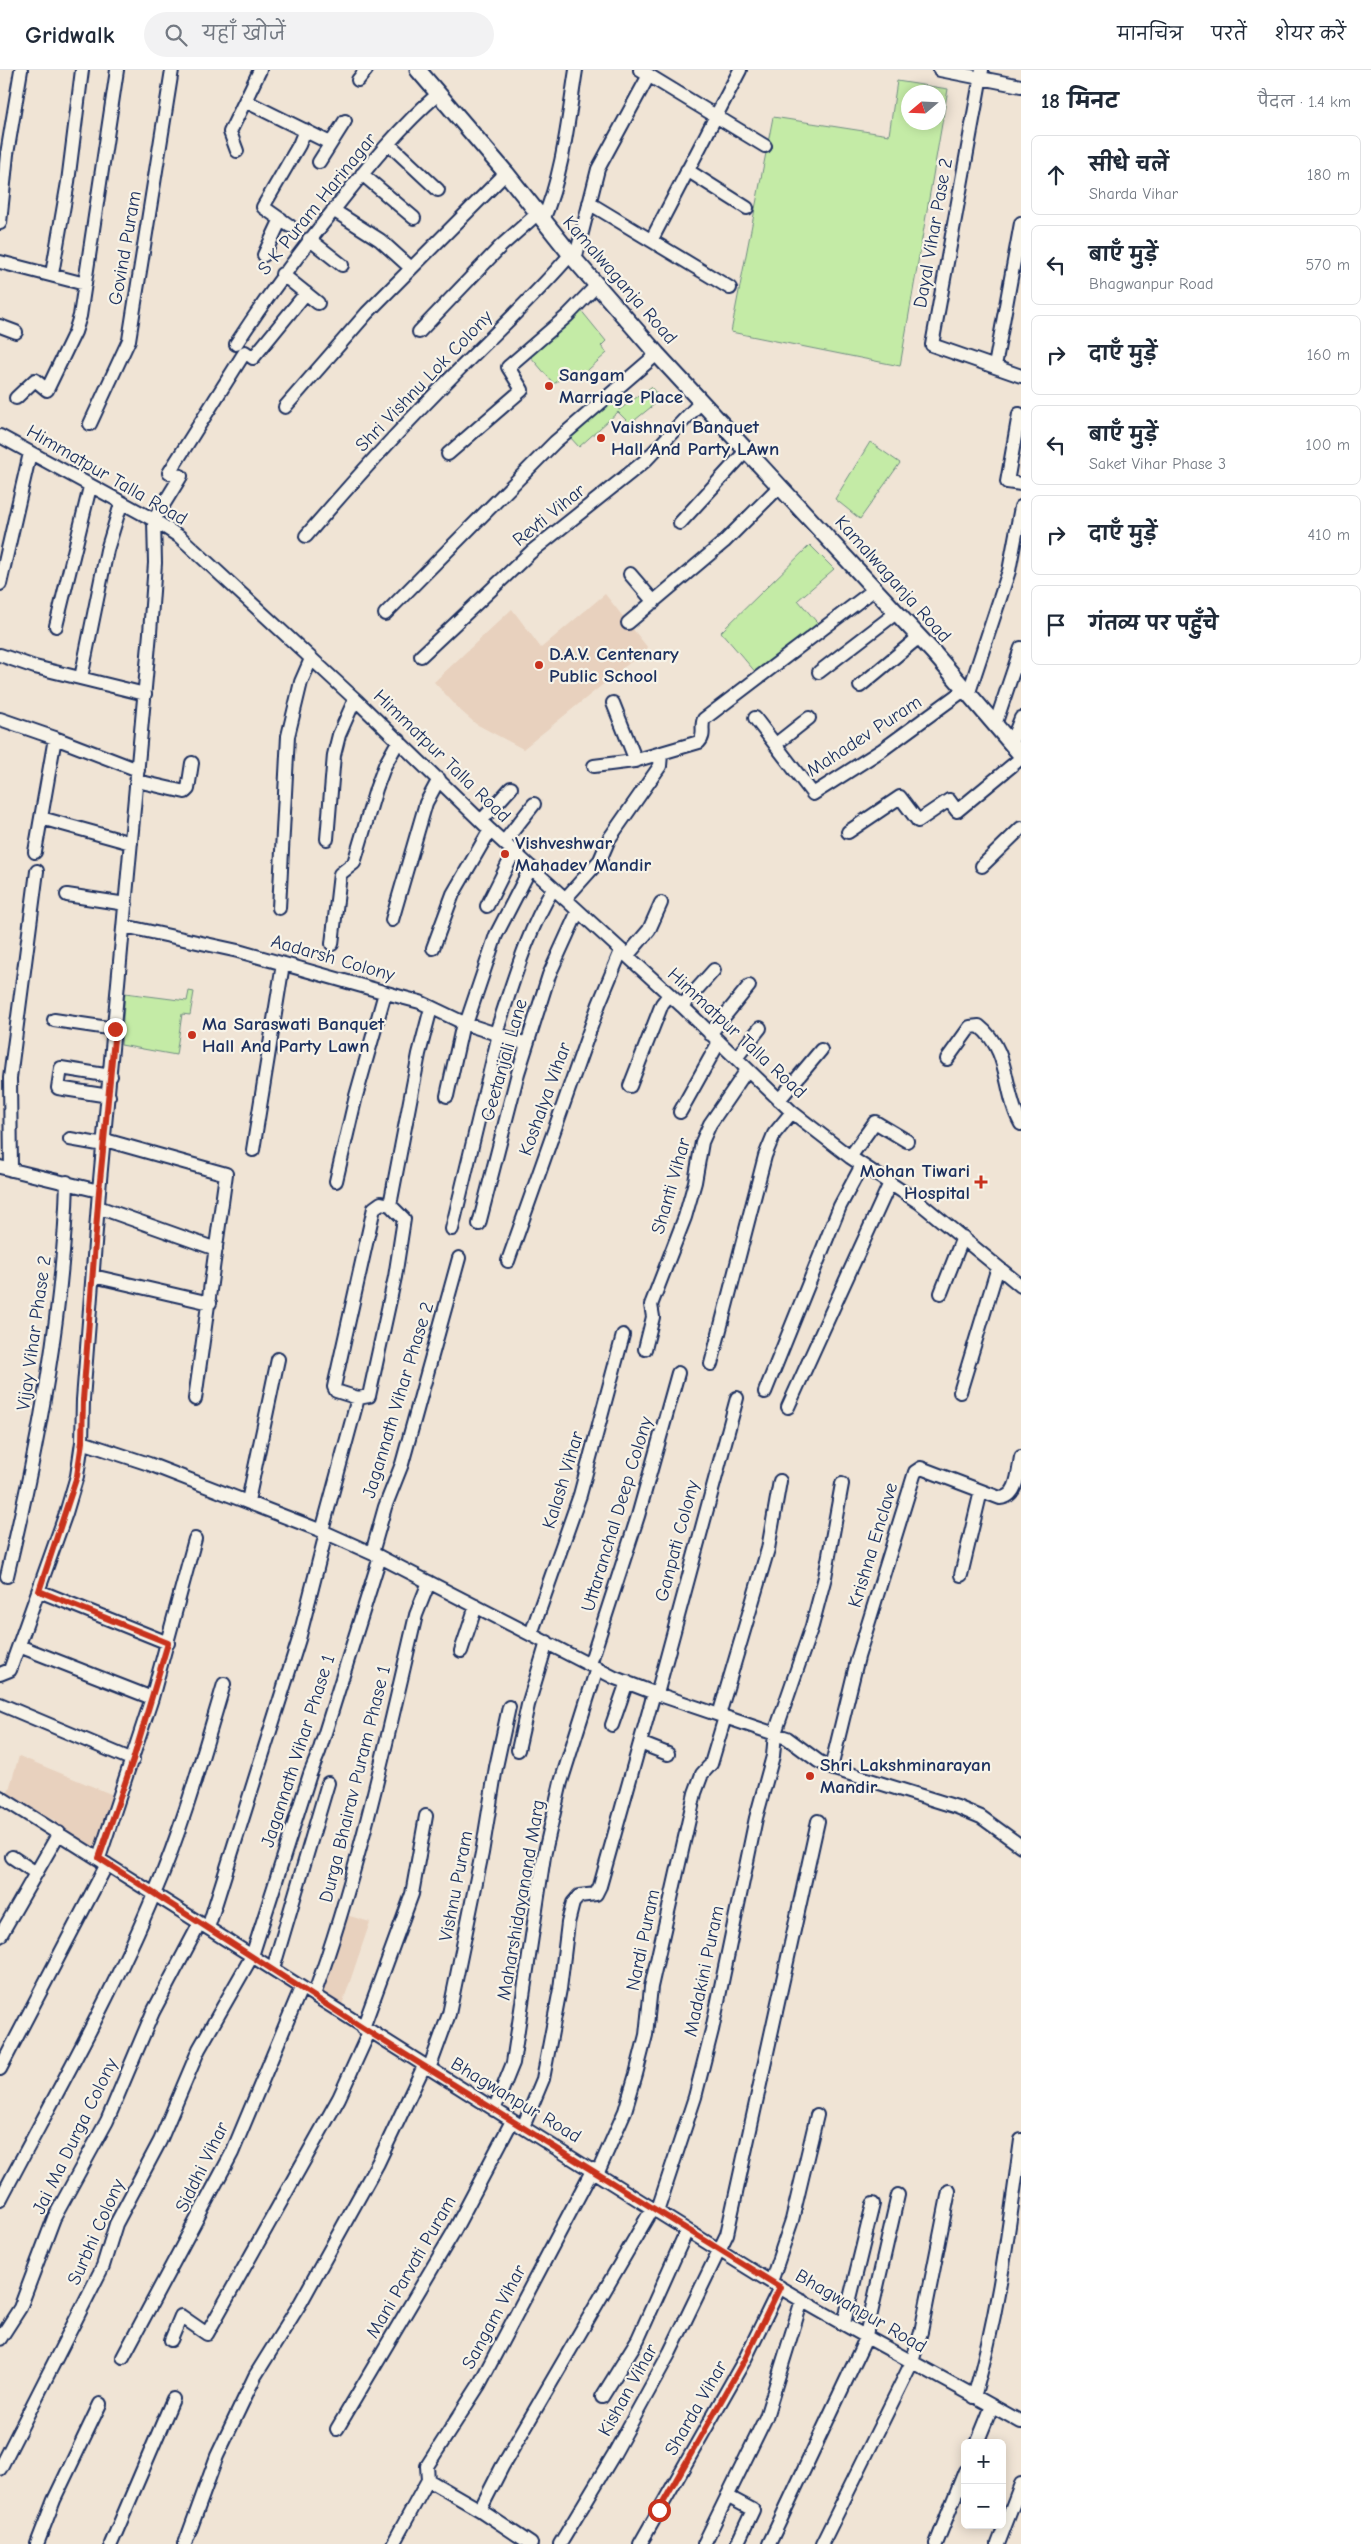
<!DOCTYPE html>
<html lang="hi">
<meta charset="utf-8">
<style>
:root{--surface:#fff;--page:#f2f2f3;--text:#1f2937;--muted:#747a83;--line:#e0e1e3}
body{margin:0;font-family:"Comic Neue","Playpen Sans Deva",sans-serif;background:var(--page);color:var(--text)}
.controls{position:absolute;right:15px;bottom:15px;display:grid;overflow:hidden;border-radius:8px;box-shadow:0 2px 12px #0003}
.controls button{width:45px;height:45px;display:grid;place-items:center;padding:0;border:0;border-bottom:1px solid var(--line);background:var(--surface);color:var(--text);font:25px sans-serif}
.compass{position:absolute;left:901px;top:15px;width:45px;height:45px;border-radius:50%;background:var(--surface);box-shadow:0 2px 12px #0003;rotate:251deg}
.stop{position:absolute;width:15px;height:15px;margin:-11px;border:4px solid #c8321e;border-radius:50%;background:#fff}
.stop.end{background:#c8321e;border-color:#fff;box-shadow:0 1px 5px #0008}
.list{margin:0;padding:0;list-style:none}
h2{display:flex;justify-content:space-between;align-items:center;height:65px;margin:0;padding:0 20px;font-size:21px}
h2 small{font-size:16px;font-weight:400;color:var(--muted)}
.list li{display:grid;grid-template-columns:32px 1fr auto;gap:15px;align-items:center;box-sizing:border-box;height:80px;margin:0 10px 10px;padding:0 10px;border:1px solid var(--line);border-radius:8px}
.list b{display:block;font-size:19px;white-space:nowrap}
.list p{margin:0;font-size:16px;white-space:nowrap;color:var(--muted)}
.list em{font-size:16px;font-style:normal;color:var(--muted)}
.icon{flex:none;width:28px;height:28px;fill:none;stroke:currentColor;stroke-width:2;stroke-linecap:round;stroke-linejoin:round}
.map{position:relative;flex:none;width:1021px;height:2474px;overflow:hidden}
header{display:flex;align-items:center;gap:30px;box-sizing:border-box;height:70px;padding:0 25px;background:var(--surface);border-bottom:1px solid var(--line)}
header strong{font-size:24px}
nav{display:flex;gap:28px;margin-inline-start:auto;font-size:18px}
.search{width:350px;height:45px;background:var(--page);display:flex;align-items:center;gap:12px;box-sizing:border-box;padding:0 18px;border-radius:28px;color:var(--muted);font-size:19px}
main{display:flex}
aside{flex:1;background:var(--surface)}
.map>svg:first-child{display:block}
.built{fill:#e8d1be}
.green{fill:#c4eba6;stroke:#708d82;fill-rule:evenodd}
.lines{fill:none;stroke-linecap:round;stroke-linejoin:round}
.minor-casing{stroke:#1b2f5e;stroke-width:16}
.major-casing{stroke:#1b2f5e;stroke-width:19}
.minor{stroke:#f7f3e8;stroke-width:12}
.major{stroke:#f7f3e8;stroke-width:15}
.route{stroke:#c8321e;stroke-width:6}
.poi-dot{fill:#c8321e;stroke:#f7f3e8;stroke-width:2}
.labels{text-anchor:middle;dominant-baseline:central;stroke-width:4.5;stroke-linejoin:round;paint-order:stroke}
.street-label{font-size:19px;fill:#1b2f5e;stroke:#f7f3e8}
.poi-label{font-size:19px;font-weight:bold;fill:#1b2f5e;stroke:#f7f3e8;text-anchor:start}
</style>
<header>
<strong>Gridwalk</strong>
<div class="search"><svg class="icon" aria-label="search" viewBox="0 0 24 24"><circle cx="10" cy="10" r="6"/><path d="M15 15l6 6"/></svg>यहाँ खोजें</div>
<nav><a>मानचित्र</a><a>परतें</a><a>शेयर करें</a></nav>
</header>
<main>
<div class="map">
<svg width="1021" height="2474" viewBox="0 0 1021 2474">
<rect width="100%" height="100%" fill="#f0e4d5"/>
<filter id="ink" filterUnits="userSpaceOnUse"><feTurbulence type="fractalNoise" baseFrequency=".02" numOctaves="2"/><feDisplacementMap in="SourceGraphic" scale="10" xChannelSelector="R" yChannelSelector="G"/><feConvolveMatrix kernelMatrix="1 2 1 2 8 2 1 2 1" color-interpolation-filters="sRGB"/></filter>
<g filter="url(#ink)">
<path class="built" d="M605,524L648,578L523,679L476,654L461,641L434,612L512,539L541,578Z
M19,1686L118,1727L99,1782L53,1753L54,1750L47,1747L45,1748L7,1726Z
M346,1845L370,1852L341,1938L319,1925Z"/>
<path class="green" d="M897,11L948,19L900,296L731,262L773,47L889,65ZM908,22H938V52H908Z
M580,239L606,271L601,276L607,283L580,307L576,302L568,309L564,305L554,314L530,286Z
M651,317L661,329L630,354L618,342L579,377L569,366L611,330L619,340Z
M870,372L900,393L860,449L835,429Z
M810,475L834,499L798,530L821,557L758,605L721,562Z
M189,921L194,922L190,945L182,944L176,985L121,975L125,923L187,931Z"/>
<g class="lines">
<g class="minor-casing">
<path id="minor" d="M640,0L765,76
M940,0L1021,16
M982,0L932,275L1021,306
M358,10L366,0
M247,32L330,73
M389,74L438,120
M237,81L230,62L260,0
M319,92L345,51
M687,100L747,138
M362,104L414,148
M589,133L730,218
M333,140L380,170L411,198
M543,150C563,104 568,50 576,0
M0,153L7,84L21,0
M290,156L263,137L299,75L305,60
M309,169L342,195
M652,169L740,0
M264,185L281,149
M575,190L598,99L649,5
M0,192L85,214
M52,204L68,112L82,0
M282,204L318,233
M0,256L16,262
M419,262L501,176L537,144
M236,274C268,225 303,178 340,132C370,94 401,56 438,24
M995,296L1021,153
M16,328L35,310L47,320L75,262L80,246L117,0
M285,337L367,243L506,103
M1019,344L1007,412L1021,414
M90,354L129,270L172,0
M0,366L154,450L180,467L355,629L490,760L682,936L792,1042L850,1087L920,1133L1021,1216
M448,384L522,320L508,297L567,246L597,215
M680,453L746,381
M306,466C348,417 391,369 436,323C481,276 529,233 571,184
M630,504L654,532
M0,514L30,383
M385,544L555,372L657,284
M628,553L724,472L780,416
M56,556L90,417
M0,585L35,597L145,624
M421,586L531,482L645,391L701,332
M819,602L896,543
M81,608L107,480L121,434
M860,616L919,567
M968,625L1009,501L1021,437
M613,633L636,691
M755,648L813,724L882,680L964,620
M0,649L55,668L138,700
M995,655L1021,578
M1011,673L1021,648
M776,674L809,648
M594,696L634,691L699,672C706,665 700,657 704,649L875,519
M137,711L185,722L188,719L192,693
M41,748L131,773
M481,751L511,718
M848,762L900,727L918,751L949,730L957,741L1021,688
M327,769L334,685L339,665L355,629
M504,772L534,734
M35,782L55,668
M982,796L1021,758
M67,825L126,834
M565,829L600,790L609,769L660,696L661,684
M487,836L514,782
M279,838L288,666L301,612L311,589
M392,850L426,733L439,709
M124,856L238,881L401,927L420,932L466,954L527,974
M332,874L340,804L354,793L376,719L385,695L399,670
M433,878L453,824L490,760
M627,886L649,860L661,833
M682,936L714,900
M54,950L115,959
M466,954L496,865L531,797
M496,963C513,913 526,864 553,819
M710,964L749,916
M736,988L760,958
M947,989L970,957L979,956C1011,981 1003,1022 1021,1054
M630,1016L662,934L669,925
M109,1026L58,1018L61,998L111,1006
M447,1026L463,953
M779,1030L821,980
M680,1042L719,972
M70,1069L104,1075
M105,1070L226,1104L195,1329
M253,1080L283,894
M850,1087L875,1052L907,1071
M0,1097L99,1121
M11,1100L10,1008L37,801
M336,1111L356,1026L385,923
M98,1137L216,1179
M479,1154L518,1003L549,905L578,841
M452,1159L499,964
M508,1191L599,934L621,881
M93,1206L210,1233
M941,1223L963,1167
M645,1279L653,1247L651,1235L685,1147L695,1112L702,1072L710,1054L747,1000
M711,1294L765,1086L774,1064L792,1042
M765,1322L840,1136L862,1095
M960,1322L998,1197
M358,1328L336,1321L334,1317L374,1138L381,1133L390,1135
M788,1337L890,1113
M82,1372L149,1394L322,1461L380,1487L615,1608L657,1624L787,1668L818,1691L831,1698L957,1737L981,1747L1021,1776
M248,1431L278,1289
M322,1461L358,1328L369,1326L395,1207L404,1149L390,1135L419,984L431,938
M372,1483L385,1437L402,1394L459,1188
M961,1505L981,1421
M7,1506C38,1376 63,1246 67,1112
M39,1521L168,1573
M531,1564L580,1425L623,1265
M19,1576L152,1628
M461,1581L476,1536
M590,1594L638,1446L678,1303
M0,1604L10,1600L66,1443L77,1406L82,1372L83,1330L99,1121L150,563L155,493L154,450L181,406L169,403L245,282L253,288L306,223
M657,1624L737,1328
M0,1634L133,1690
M719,1645L768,1479L780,1411
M612,1655L627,1612
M640,1673L668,1684
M518,1680L528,1635L547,1572
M831,1698L858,1587L915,1402L921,1398L1000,1428C1018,1427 1018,1402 1021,1387
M0,1727C257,1888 511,2052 769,2211C851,2261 937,2304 1021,2352
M12,1787L36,1803
M99,1788L152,1628L195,1469
M208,1858L299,1569L326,1463
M0,1866L59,1763
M273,1899L328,1713
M314,1925C359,1801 386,1673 416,1545L429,1512
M363,1958L412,1824L426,1746
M0,1999L107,1794
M429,1999L449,1944L482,1783L496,1697L509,1637
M494,2040L513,1993L544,1786L561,1712L597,1598
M523,2057L543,2009L560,1919L568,1853L573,1833L579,1826L596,1824L600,1816L654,1623
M598,2102L625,2041L636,2004L646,1965L651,1917L695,1723L702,1704L711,1694L725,1647
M0,2130C53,2029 111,1928 155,1822C184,1754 203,1684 224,1614
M657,2142L695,2027L712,1960L756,1748L773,1686L775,1663L812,1556L825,1507L842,1414
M771,2212L792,2150L817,2045
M844,2253L873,2134
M866,2265L898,2125
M0,2269L20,2238L54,2148L107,2051L153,1942L200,1853
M171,2270L181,2246L207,2264L339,2028L369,1962
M123,2287L232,2083L301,1918
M602,2327L638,2269L687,2160
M974,2327C999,2243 1009,2156 1021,2070
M337,2359L453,2163L512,2051
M977,2373L992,2336
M0,2399L103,2196L116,2154L160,2071L199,1979L252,1886L310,1704L319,1682L380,1487
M428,2410L427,2396L479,2315L593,2099
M428,2410L480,2440L531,2474
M727,2426L753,2440L737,2474
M480,2440L502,2397L652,2139
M37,2474L54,2430L100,2334
M111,2474L173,2329
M185,2474L217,2386L255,2306L301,2232L378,2093L424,1996
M393,2474L428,2410
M560,2474L614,2384L670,2282L727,2164L818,1751
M640,2474L745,2289L780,2217
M704,2474L766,2347L802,2230
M769,2474L867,2266
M822,2474L912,2292L921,2262L949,2121
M936,2474L965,2401
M998,2474L1021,2414"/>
</g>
<g class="major-casing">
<path id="major" d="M418,0L506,103L575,190L657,284L933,582L1021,685"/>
</g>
<use href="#minor" class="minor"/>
<use href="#major" class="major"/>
</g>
</g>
<g class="lines" filter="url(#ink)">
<path class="route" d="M115,959L99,1121L83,1330L82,1372L77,1406L39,1521L168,1573L133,1690L99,1788L369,1962L780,2217L745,2289L659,2440"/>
</g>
<g class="poi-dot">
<circle cx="549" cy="316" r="5"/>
<circle cx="601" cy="368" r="5"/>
<circle cx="539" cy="595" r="5"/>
<circle cx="505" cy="784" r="5"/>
<circle cx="192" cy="965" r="5"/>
<path d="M978.5 1104.5h5v5h5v5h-5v5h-5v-5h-5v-5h5z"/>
<circle cx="810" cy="1706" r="5"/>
</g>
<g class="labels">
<g class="street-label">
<text transform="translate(317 134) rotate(-51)">S K Puram Harinagar</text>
<text transform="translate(933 163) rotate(-80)">Dayal Vihar Pase 2</text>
<text transform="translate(125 178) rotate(-80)">Govind Puram</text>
<text transform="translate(620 210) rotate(49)">Kamalwaganja Road</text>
<text transform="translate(424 311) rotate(-46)">Shri Vishnu Lok Colony</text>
<text transform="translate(107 405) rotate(30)">Himmatpur Talla Road</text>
<text transform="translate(549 445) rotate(-39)">Revti Vihar</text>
<text transform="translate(893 509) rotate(48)">Kamalwaganja Road</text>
<text transform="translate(864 666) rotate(-33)">Mahadev Puram</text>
<text transform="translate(442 686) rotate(44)">Himmatpur Talla Road</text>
<text transform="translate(333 888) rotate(16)">Aadarsh Colony</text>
<text transform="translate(737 963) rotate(43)">Himmatpur Talla Road</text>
<text transform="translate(504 990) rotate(-74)">Geetanjali Lane</text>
<text transform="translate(545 1029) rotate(-70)">Koshalya Vihar</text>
<text transform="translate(671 1116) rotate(-74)">Shanti Vihar</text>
<text transform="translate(34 1263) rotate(-82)">Vijay Vihar Phase 2</text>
<text transform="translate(398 1330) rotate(-73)">Jagannath Vihar Phase 2</text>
<text transform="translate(563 1410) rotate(-73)">Kalash Vihar</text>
<text transform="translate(617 1444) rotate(-73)">Uttaranchal Deep Colony</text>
<text transform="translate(677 1471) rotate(-75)">Ganpati Colony</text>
<text transform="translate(873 1475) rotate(-73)">Krishna Enclave</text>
<text transform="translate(298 1681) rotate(-72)">Jagannath Vihar Phase 1</text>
<text transform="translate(355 1714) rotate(-76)">Durga Bhairav Puram Phase 1</text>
<text transform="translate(456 1816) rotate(-79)">Vishnu Puram</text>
<text transform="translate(521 1830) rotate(-80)">Maharshidayanand Marg</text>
<text transform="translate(643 1870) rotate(-78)">Nardi Puram</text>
<text transform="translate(704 1901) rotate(-78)">Madakini Puram</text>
<text transform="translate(516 2030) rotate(31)">Bhagwanpur Road</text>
<text transform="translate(75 2066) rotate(-64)">Jai Ma Durga Colony</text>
<text transform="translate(202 2097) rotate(-64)">Siddhi Vihar</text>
<text transform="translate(96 2162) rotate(-66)">Surbhi Colony</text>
<text transform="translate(411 2197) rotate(-60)">Mani Parvati Puram</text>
<text transform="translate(861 2241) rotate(30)">Bhagwanpur Road</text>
<text transform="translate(494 2247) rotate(-62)">Sangam Vihar</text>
<text transform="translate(628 2320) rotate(-61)">Kishan Vihar</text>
<text transform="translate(696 2338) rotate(-60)">Sharda Vihar</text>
</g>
<g class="poi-label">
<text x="559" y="305">Sangam<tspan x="559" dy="22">Marriage Place</tspan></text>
<text x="611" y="357">Vaishnavi Banquet<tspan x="611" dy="22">Hall And Party LAwn</tspan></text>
<text x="549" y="584">D.A.V. Centenary<tspan x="549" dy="22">Public School</tspan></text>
<text x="515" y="773">Vishveshwar<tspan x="515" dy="22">Mahadev Mandir</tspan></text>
<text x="202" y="954">Ma Saraswati Banquet<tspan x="202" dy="22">Hall And Party Lawn</tspan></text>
<text x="970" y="1101" text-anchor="end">Mohan Tiwari<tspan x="970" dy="22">Hospital</tspan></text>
<text x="820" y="1695">Shri Lakshminarayan<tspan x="820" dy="22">Mandir</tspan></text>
</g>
</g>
</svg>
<div class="controls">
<button>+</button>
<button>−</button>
</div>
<svg class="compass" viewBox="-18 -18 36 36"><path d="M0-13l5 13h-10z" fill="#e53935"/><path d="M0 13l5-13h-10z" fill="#747a83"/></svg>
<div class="stop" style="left:659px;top:2440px"></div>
<div class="stop end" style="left:115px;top:959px"></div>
</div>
<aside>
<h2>18 मिनट<small>पैदल · 1.4 km</small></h2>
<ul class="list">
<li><svg class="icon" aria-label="ahead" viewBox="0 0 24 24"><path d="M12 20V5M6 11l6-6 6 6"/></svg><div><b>सीधे चलें</b><p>Sharda Vihar</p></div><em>180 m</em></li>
<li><svg class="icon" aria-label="left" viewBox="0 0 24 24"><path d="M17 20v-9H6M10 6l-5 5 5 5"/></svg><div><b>बाएँ मुड़ें</b><p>Bhagwanpur Road</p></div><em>570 m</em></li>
<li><svg class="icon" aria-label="right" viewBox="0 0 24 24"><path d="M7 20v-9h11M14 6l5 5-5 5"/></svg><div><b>दाएँ मुड़ें</b></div><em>160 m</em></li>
<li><svg class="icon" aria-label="left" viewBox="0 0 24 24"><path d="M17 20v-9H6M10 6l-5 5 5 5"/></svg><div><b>बाएँ मुड़ें</b><p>Saket Vihar Phase 3</p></div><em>100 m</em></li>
<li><svg class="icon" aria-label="right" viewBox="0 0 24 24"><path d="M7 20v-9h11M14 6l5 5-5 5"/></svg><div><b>दाएँ मुड़ें</b></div><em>410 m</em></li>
<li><svg class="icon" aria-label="arrive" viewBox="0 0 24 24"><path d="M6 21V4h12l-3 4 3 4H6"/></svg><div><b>गंतव्य पर पहुँचे</b></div></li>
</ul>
</aside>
</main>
